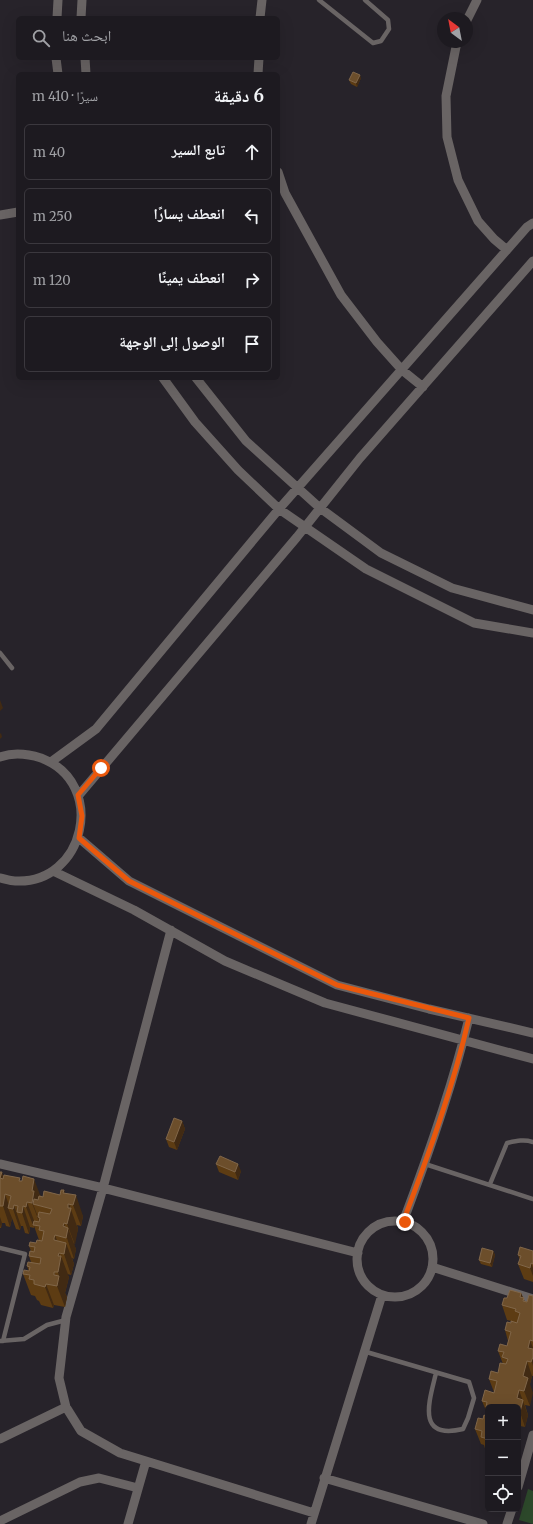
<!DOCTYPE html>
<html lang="ar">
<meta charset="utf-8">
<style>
:root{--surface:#1d1a20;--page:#252329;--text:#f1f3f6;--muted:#a0a1a5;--line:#3b383e}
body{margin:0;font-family:Merriweather,"Noto Naskh Arabic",serif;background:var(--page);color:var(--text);direction:rtl}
.controls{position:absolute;right:12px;bottom:12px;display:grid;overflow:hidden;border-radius:6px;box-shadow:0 4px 16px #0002}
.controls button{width:36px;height:36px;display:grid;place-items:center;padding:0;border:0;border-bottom:1px solid var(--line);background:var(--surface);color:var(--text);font:20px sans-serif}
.compass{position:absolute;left:437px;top:12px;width:36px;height:36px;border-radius:50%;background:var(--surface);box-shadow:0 4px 16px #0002;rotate:328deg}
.stop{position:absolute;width:12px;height:12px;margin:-9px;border:3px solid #ea580c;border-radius:50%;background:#fff}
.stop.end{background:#ea580c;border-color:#fff;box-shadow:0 1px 4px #0008}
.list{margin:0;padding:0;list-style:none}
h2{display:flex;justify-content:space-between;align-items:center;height:52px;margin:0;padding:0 16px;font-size:17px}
h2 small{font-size:13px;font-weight:400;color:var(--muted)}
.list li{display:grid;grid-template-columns:26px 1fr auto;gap:12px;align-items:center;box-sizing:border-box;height:56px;margin:0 8px 8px;padding:0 8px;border:1px solid var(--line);border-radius:6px}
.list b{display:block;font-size:15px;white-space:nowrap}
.list em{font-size:13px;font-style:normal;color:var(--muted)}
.icon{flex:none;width:22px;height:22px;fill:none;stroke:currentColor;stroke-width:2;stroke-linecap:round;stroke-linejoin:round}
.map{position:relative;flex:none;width:533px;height:1524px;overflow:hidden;direction:ltr}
.search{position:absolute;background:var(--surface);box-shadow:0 4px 16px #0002;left:16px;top:16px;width:264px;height:44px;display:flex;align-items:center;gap:10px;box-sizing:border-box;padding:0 14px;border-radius:6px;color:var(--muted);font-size:15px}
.panel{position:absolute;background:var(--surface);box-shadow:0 4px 16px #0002;left:16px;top:72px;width:264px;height:308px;border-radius:6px;direction:rtl}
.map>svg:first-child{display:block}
.green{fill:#2d492b}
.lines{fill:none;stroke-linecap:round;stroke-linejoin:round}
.lane{stroke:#696464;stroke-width:4.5}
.street{stroke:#696464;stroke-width:9}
.wall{fill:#5d3c13}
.shaded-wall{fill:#412a13}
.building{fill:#6c4e2b;stroke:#806649}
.route{stroke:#ea580c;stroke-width:5}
</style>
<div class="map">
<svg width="533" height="1524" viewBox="0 0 533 1524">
<rect width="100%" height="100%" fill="#27232a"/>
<path class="green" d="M528,1489L533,1491V1524L519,1520Z"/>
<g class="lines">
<path class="lane" d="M319,0L373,43L381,41L389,29L388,20L365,0
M0,653L12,668
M425,1164L533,1199
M490,1184L507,1143C516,1141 524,1139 533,1142
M0,1248L25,1254L3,1341
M0,1341L24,1339L47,1325L66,1320
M363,1351L469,1382L474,1398L468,1418L463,1429C416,1440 429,1402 436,1373"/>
<path class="street" d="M57,18L58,0
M81,18L82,0
M260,18L262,0
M467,20L477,0
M457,42L446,96L447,137L458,180L478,221L494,239L507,250
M56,58L58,74
M85,58L86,74
M258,74L259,58
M278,172L285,193L341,295L377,342L402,370L423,387
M0,215L18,212
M163,378L195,422L238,470L279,509L366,569L474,623L533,633
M196,378L246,441L320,508L381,553L452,588L533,610
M0,757C14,752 28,754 41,758C108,783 85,885 15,881C10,881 5,879 0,878
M51,762L96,729L279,509L527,227L533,223
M79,795L297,537L360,458L533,261
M79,838L129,881L337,985L429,1009L533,1033
M53,871L134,910L225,961L325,1003L533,1059
M171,930L103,1188L66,1317L59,1378L66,1407L81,1431L120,1453L314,1513
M0,1164L103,1188L358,1253
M357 1259a38 38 0 1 1 76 0a38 38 0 1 1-76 0Z
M403,1222C428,1156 452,1088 469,1018
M432,1267L533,1299
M0,1439L66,1407
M324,1478L483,1524
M518,1487L533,1435
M0,1521L80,1482L99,1478L138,1488
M128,1524L146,1461
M311,1524L382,1295
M507,1524L512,1509"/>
</g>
<path class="wall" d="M361,78L357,87L351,84L349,80Z
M182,1121L185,1129L177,1150L169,1147L166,1139Z
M216,1164L241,1171L238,1180L219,1172Z
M0,1172L3,1178L21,1181L41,1196L43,1197L60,1195L65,1193L83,1216L81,1226L77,1225L78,1229L74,1245L76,1249L74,1259L72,1258L74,1264L71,1275L67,1274L69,1277L65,1293L67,1297L65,1307L54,1305L53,1308L41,1305L39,1301L37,1300L35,1296L31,1295L23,1274L29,1271L27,1266L31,1262L29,1256L31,1251L29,1246L36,1243L39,1240L34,1226V1228L30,1227L29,1234L25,1233L23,1226H21L20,1230L16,1229L12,1218L10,1227L6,1226L5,1223H2L1,1228H0Z
M493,1251L495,1255L492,1267L481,1264L479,1260Z
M533,1251V1282L524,1279L518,1264L520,1260L518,1255Z
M521,1293L525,1302H527L533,1296V1376H532L530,1384V1406L525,1405L528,1415L525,1427L520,1426L518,1434V1407H488V1452H486L484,1445L481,1444L475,1429L483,1419L486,1416L487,1413L482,1401L494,1392L489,1379L498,1373L503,1364L498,1351L507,1346L508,1341L505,1330L511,1323V1321L507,1320L502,1305L507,1298Z"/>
<path class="shaded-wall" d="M360,75L361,78L357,87L356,83Z
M0,700L3,708L0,711Z
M1,733L2,737L0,739V734Z
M182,1121L185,1129L177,1150L174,1142Z
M238,1164L241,1171L238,1180L235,1172Z
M2,1172L9,1194L0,1178Z
M34,1179L42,1200L33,1204L38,1217L40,1224L32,1203V1191Z
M64,1190L78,1229L75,1245L67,1224L68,1208L63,1193Z
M5,1194L10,1208H8L12,1218L10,1227L3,1206Z
M76,1195L83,1216L81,1226L73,1205Z
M27,1202L35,1223L33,1225L34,1228L26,1207Z
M14,1205L21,1226L20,1230L13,1209Z
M23,1206L30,1227L29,1234L22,1213Z
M0,1217L2,1223L1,1228L0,1224Z
M64,1223L67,1233L68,1228L76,1249L74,1259L63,1226Z
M55,1235L62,1254L59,1253L61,1258V1256L69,1277L65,1293L67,1297L65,1307L57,1286L54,1275V1272L58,1282L59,1277L58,1272L54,1240Z
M66,1243L74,1264L71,1275L64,1254Z
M493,1251L495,1255L492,1267L490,1263Z
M531,1263L533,1268V1276L530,1268Z
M46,1284L54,1305L53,1308L45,1287Z
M521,1293L529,1313L520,1297Z
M530,1340L533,1348V1366L528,1348Z
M527,1361L532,1376L530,1384L533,1393L530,1406L524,1391L523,1376Z
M519,1390L528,1415L525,1427L520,1412L517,1398Z
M518,1420L520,1426L518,1434Z
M518,1436L520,1442L518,1451Z"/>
<path class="building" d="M353,72L360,75L356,83L349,80Z
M174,1118L182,1121L174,1142L166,1139Z
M220,1156L238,1164L235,1172L216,1164Z
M0,1172H2L0,1178L3,1179L4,1175L20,1178L19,1181H22L23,1176L34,1179L32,1191H34L32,1203L27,1202L26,1207L23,1206L22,1213L17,1212L18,1206L14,1205L13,1209L8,1208L11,1196L5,1194L3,1206H0Z
M61,1190H64L63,1193L76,1195L73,1205L68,1204V1208H71L67,1224L64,1223L63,1226L68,1228L66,1238L55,1235L54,1238V1240L66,1243L64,1254L59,1253L58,1256H61L58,1272H54V1275L59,1276L57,1286L46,1284L45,1287L34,1284V1280L29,1279L30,1275L23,1274L24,1270L29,1271L30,1267L27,1266L28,1262L40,1264L41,1258L29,1256L30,1251L34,1252L35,1247L29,1246L30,1242L36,1243L37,1240L42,1241L44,1231L39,1230L40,1226L33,1225L34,1221L39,1222L40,1218L38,1217L39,1212L50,1214L52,1209L33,1204L34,1199L38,1200L39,1196L43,1197L44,1191L60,1195Z
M520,1247L533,1251V1264L531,1263L530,1268L518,1264L521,1256L518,1255Z
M482,1248L493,1251L490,1263L479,1260Z
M510,1290L521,1293L520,1297L524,1298L523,1301L527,1302L529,1295L533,1296V1341L530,1340L528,1348L533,1349V1357L531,1362L527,1361L523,1376L528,1378L524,1391L519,1390L517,1398L523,1400L520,1412H518V1407H486L487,1402L482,1401L485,1390L494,1393L497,1381L489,1379L491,1371L498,1373L500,1363L506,1364L508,1359L502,1357L504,1352L498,1351L500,1344L507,1346L511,1332L505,1330L507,1322L511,1323V1321L517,1323L520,1313L515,1311L516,1309L502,1305L504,1298H507Z
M487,1411L488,1412V1439L481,1437L482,1431L475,1429L478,1418L483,1419L484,1415L486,1416Z"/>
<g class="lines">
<path class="route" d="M101,768L78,795L82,816L79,838L129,881L337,985L469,1018C453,1088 428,1156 403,1222H405"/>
</g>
</svg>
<div class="controls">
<button>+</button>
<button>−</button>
<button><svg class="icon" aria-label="locate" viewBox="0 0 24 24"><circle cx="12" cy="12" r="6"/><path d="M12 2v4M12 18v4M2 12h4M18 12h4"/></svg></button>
</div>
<svg class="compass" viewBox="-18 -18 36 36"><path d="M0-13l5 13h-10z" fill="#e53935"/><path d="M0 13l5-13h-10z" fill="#a0a1a5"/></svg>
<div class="stop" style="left:101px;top:768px"></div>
<div class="stop end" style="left:405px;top:1222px"></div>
<div class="search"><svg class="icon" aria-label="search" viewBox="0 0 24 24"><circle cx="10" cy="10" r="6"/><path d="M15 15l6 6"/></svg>ابحث هنا</div>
<section class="panel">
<h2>6 دقيقة<small>سيرًا · 410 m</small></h2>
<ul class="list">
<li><svg class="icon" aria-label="ahead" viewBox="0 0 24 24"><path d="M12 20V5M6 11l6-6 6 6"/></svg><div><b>تابع السير</b></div><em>40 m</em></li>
<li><svg class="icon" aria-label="left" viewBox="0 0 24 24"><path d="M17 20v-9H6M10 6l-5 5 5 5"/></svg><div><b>انعطف يسارًا</b></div><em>250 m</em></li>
<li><svg class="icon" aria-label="right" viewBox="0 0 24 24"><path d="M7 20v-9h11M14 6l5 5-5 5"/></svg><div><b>انعطف يمينًا</b></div><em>120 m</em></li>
<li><svg class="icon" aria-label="arrive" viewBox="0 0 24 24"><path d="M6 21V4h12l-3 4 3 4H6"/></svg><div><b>الوصول إلى الوجهة</b></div></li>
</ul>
</section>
</div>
